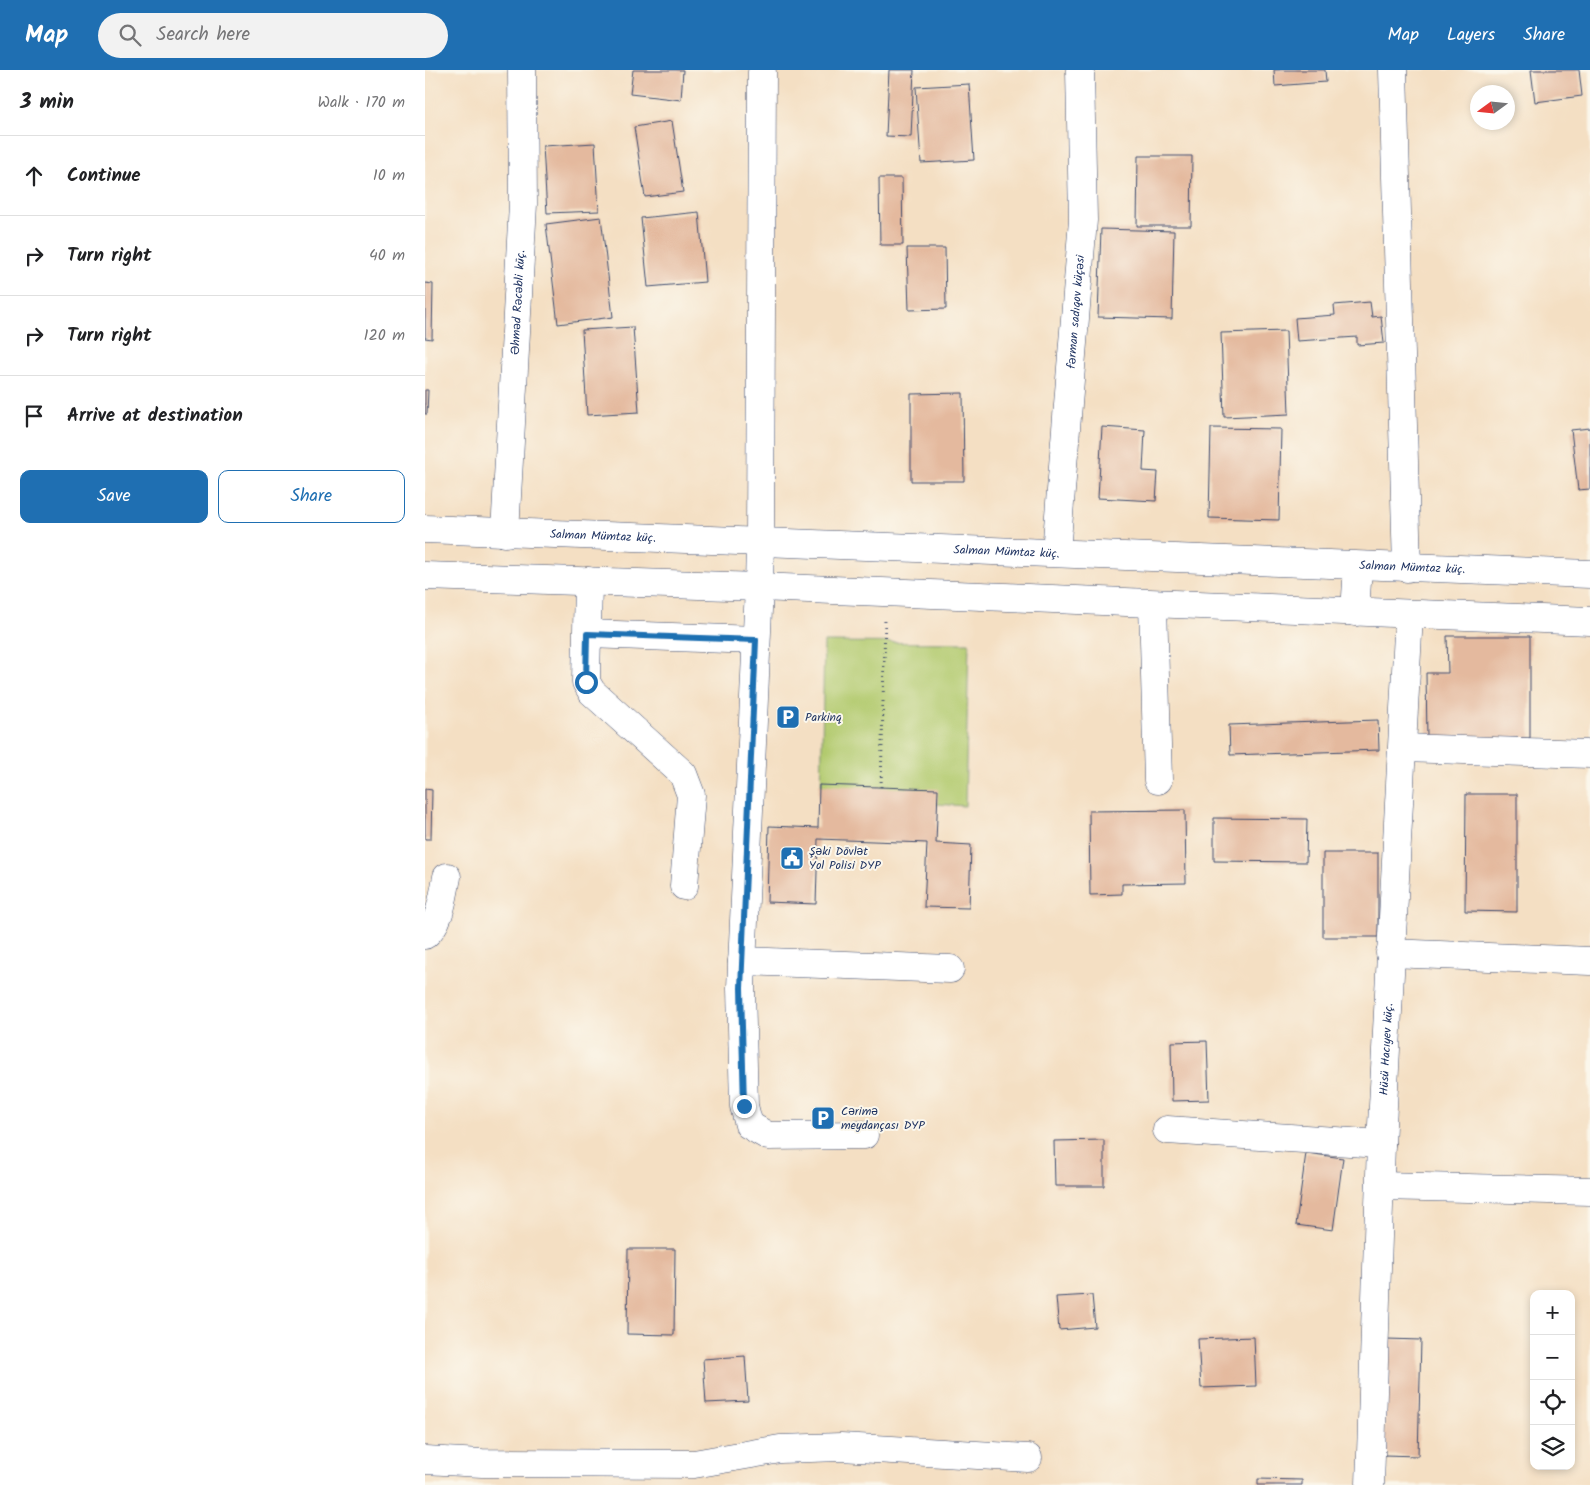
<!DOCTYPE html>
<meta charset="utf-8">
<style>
:root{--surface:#fff;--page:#f2f2f2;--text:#202124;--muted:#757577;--line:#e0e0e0;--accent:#1f6fb2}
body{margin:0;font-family:Kalam,sans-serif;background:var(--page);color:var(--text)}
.controls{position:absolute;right:15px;bottom:15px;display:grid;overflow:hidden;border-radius:10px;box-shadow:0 2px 8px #0003}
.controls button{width:45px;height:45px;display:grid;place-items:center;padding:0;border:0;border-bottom:1px solid var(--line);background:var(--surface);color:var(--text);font:25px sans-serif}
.compass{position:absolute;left:1045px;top:15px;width:45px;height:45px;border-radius:50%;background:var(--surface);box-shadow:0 2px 8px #0003;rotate:255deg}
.stop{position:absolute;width:15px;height:15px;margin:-11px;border:4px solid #1f6fb2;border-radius:50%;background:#fff}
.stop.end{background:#1f6fb2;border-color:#fff;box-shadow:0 1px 5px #0008}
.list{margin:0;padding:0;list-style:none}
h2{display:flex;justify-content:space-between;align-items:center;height:65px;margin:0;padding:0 20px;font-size:21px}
h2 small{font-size:16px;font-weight:400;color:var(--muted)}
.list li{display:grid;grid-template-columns:32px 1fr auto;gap:15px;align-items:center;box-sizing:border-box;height:80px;padding:0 20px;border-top:1px solid var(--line)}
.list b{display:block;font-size:19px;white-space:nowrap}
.list em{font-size:16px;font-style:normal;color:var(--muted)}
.actions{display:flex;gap:10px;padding:15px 20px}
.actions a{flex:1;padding:11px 0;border:1px solid var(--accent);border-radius:10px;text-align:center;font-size:18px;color:var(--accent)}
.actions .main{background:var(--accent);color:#fff}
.icon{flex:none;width:28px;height:28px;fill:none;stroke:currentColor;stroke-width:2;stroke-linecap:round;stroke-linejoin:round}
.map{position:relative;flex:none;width:1165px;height:1415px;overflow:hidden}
header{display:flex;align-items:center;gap:30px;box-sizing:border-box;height:70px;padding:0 25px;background:var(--accent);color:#fff}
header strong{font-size:24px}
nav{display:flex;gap:28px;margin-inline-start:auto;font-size:18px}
.search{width:350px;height:45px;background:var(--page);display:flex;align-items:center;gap:12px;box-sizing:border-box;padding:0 18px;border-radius:28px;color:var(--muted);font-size:19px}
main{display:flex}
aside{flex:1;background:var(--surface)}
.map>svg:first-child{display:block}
.green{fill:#b2ca6e;stroke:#667c66}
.building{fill:#e4b99e}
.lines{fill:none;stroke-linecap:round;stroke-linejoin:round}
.minor-casing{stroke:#3c496d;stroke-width:29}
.highway-casing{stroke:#3c496d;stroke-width:29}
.path{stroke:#3c496d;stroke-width:3;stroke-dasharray:1 4;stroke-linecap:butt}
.minor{stroke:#fff;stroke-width:28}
.highway{stroke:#fff;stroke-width:28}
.route{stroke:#1f6fb2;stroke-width:6}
.labels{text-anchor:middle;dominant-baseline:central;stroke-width:4;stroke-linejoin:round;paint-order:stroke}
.street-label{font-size:12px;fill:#1b2f5e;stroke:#fbf7ec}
.poi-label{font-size:12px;fill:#1b2f5e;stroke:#fbf7ec;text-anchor:start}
</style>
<header>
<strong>Map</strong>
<div class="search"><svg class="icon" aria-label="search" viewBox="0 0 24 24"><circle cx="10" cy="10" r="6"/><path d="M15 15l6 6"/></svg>Search here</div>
<nav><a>Map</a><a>Layers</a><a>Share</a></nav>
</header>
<main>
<aside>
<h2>3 min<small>Walk · 170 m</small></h2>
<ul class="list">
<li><svg class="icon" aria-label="ahead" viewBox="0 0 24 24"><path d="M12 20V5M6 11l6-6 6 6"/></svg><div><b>Continue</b></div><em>10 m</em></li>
<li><svg class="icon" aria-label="right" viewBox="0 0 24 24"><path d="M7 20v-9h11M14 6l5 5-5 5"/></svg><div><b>Turn right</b></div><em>40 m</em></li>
<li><svg class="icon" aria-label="right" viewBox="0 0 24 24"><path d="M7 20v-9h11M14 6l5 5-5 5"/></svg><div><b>Turn right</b></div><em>120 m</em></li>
<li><svg class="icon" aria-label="arrive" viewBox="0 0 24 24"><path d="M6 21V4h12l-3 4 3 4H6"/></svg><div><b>Arrive at destination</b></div></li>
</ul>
<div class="actions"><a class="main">Save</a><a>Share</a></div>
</aside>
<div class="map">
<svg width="1165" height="1415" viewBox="0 0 1165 1415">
<rect width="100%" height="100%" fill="#fbf7ec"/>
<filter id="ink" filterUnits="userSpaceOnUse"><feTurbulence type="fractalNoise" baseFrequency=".02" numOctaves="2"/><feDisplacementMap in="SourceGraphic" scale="10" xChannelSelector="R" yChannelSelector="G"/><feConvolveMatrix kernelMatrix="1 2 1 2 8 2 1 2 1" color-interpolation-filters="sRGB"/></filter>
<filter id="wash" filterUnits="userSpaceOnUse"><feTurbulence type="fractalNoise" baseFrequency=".0096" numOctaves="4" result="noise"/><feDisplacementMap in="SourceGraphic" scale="20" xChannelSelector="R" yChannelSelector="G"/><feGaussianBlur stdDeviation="1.12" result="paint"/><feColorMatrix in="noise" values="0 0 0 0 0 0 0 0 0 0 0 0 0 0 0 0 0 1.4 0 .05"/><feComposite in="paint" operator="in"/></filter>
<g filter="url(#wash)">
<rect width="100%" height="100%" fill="#f4dfc3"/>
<path class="green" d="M399,572L544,573L540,736L396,726Z"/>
<g id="blocks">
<path class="building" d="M208,0H258L256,30L205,24Z
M464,0H489L486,67L461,66Z
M849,0H900L901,12L850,16Z
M1106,0H1154L1157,26L1110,32Z
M544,14L549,90L496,93L491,17Z
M247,51L258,122L220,127L209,57Z
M170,73L174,141L122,143L118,76Z
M713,86H767L766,156H712Z
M454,108H477L478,175H455Z
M274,142L280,212L223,217L216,148Z
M176,147L188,247L133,254L121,154Z
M676,159L749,161L747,249L673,247Z
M482,178H520L521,239L484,240Z
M0,213L8,214L7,269L0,268Z
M945,232L947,247L956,246L959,273L932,275V267L872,271L870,248L910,245L909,235Z
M208,257L214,342L162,345L157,260Z
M861,261L864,344L799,347L796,263Z
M0,320H3L2,344H0Z
M538,323L539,411H486V324Z
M677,357L720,360L718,401L733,402L731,431L673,428Z
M786,358L856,359L854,450L784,448Z
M1165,358V419L1153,420L1146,360Z
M1022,566H1105V668H1002L1001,603H1023Z
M953,650L954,680L805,685L804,655Z
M394,715L513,719L511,773L546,775L544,838L499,837L502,773L393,769L391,834L342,832L344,756L393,758Z
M0,719L7,720L6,769H0Z
M1041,724H1092V842L1040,841Z
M760,740L761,813L697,814V824L665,825L664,741Z
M789,748L882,749L881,792L789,791Z
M898,783H953V867H898Z
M782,971L784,1030L747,1031L746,972Z
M679,1070V1116H630L629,1071Z
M881,1083L918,1088L908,1160L871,1155Z
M203,1179H250L249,1265L202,1264Z
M667,1225L670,1257L634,1260L631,1227Z
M829,1267L831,1316L776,1318L773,1269Z
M962,1269L996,1270L993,1386L959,1385Z
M320,1286L323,1331L281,1333L278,1289Z
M833,1409L877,1410V1415H833Z"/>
</g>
</g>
<g filter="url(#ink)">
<use href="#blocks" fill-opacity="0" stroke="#3c496d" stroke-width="1"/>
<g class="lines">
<g class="minor-casing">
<g id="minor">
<path d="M968,0L982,498"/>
<path id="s1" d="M80,463L98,134L97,0"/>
<path d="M335,472L337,2"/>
<path id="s2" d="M631,482L658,150L655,0"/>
<path d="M163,511L161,612L167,622L258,704L266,725L259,816"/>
<path d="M334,517L316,918L319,1036L324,1055L343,1066L439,1065"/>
<path d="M728,535L733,710"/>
<path d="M163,564L331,570"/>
<path d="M978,678L1165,684"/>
<path d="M0,865C16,852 18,826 22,807"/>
<path d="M965,883L1165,891"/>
<path d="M317,891L525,899"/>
<path d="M742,1060L956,1074"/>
<path d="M955,1116L1165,1121"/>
<path d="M0,1390L57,1393L269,1394L355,1379L416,1377L603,1388"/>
<path id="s3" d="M945,1415L956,1074L984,544"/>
</g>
</g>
<g class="highway-casing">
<g id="highway">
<path id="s4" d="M0,459L1165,504"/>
<path d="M0,506L334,517L1165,551"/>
<path d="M334,517L335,472"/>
<path d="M930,542L933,496"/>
</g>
</g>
<path class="path" d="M456,717L460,549"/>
<use href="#minor" class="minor"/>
<use href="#highway" class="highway"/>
</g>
</g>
<g class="lines" filter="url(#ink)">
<path class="route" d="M161,612L162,564L331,570L316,918L319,1036"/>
</g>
<defs>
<g id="parking-square" transform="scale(1.25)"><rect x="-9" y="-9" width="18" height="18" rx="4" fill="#1f6fb2" stroke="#fbf7ec"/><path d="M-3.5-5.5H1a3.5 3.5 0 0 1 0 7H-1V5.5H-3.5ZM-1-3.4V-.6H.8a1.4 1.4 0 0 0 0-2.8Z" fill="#fff"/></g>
<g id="civic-square" transform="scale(1.25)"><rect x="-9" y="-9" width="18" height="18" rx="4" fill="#1f6fb2" stroke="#fbf7ec"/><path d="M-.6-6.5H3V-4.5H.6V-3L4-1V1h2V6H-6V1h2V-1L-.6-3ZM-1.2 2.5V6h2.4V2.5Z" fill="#fff"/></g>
</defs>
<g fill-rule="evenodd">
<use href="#parking-square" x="363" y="647"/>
<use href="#civic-square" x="367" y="788"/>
<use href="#parking-square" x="398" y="1048"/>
</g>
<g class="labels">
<g class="street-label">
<text stroke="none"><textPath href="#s1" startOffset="231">Əhməd Rəcəbli küç.</textPath></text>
<text stroke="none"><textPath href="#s2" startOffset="241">fərman sadıqov küçəsi</textPath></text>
<text stroke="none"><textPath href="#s4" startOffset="178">Salman Mümtaz küç.</textPath></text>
<text stroke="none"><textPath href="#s4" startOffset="582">Salman Mümtaz küç.</textPath></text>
<text stroke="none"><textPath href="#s4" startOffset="988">Salman Mümtaz küç.</textPath></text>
<text stroke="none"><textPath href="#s3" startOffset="436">Hüsü Hacıyev küç.</textPath></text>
</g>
<g class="poi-label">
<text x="380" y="647">Parkinq</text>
<text x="384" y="781">Şəki Dövlət<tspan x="384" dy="14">Yol Polisi DYP</tspan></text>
<text x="416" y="1041">Cərimə<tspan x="416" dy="14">meydançası DYP</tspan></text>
</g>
</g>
</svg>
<div class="controls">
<button>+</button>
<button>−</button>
<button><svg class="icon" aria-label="locate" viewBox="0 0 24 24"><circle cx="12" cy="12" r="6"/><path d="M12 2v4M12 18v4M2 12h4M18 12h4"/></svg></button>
<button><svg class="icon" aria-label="layers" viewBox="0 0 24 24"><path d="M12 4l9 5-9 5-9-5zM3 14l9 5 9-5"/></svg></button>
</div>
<svg class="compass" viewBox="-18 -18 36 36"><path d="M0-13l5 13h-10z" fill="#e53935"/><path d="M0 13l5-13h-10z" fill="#757577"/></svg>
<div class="stop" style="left:161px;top:612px"></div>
<div class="stop end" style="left:319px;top:1036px"></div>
</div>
</main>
